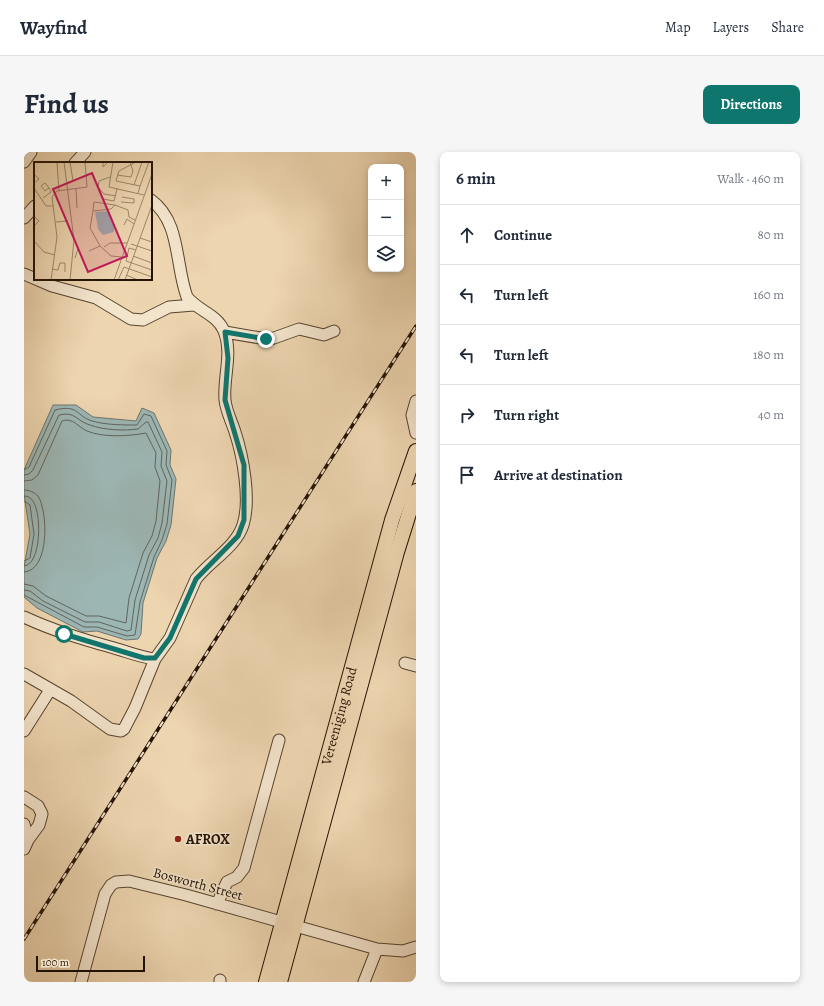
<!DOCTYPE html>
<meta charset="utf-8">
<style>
:root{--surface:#fff;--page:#f6f6f7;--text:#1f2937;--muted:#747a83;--line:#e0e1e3;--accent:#0f766e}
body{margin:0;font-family:Alegreya,serif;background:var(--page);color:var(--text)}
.controls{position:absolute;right:12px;top:12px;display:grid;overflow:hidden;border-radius:8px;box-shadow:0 2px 6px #0003}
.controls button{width:36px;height:36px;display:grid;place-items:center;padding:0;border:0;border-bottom:1px solid var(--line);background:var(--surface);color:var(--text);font:20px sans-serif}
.scale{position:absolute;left:12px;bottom:10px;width:109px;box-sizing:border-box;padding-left:4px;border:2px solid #241303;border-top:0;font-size:11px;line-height:14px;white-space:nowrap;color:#241303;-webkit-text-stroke:3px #f3e4cc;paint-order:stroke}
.stop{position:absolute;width:12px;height:12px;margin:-9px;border:3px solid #0f766e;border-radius:50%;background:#fff}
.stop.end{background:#0f766e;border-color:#fff;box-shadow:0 1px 4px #0008}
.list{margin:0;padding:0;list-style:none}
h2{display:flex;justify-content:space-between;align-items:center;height:52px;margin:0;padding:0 16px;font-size:17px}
h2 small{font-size:13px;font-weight:400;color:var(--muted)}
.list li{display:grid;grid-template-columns:26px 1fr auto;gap:12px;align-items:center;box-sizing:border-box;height:60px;padding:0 16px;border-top:1px solid var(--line)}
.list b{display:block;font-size:15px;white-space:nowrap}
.list em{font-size:13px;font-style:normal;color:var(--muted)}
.icon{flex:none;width:22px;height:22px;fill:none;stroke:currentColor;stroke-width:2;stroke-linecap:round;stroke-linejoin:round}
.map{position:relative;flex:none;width:392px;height:830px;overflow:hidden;border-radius:8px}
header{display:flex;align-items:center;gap:24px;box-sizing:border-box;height:56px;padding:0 20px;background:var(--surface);border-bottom:1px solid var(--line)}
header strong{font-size:19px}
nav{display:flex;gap:22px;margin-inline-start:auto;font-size:14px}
.intro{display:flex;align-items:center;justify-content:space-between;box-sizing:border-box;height:96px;padding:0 24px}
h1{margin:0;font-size:28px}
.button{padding:10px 18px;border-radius:8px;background:var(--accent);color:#fff;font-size:14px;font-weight:700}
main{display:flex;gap:24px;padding:0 24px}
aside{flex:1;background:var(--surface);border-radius:8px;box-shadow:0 2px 6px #0003}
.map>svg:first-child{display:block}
.water{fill:#9cb6b4;stroke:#6c756d}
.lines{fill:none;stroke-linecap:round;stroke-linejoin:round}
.shore{stroke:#60645c;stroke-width:1}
.minor-casing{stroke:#56442e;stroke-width:13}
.major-casing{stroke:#241303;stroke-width:16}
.minor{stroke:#f3e4cc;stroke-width:11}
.major{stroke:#edd5b0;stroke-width:14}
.rail-casing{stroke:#241303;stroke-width:3.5}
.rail{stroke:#f3e4cc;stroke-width:2;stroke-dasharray:6;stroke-linecap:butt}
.route{stroke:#0f766e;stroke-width:5}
.poi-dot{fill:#8f2418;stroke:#f3e4cc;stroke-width:1.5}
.labels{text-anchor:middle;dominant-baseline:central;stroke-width:3;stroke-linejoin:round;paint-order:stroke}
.street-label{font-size:14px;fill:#241303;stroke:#f3e4cc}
.poi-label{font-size:14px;font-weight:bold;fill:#241303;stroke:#f3e4cc;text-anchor:start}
.inset-road{fill:none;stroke:#9d876b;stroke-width:1}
.view{fill:#c2185b;fill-opacity:0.15;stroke:#c2185b;stroke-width:2}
.inset-edge{fill:none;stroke:#241303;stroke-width:2}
</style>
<header>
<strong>Wayfind</strong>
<nav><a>Map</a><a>Layers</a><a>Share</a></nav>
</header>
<div class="intro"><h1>Find us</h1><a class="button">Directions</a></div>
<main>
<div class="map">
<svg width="392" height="830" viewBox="0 0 392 830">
<rect width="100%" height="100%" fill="#edd5b0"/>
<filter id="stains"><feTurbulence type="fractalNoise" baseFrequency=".005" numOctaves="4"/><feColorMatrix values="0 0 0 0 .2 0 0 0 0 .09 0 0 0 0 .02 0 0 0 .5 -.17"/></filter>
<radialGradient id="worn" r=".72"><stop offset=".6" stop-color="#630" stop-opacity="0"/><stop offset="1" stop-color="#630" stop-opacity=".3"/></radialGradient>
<path class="water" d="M29,253H52L69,265L112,269L118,256L130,261L147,298L146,313L152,327L147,373L142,389L133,406L119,451L117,482L114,487L102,488L73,479L59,480L13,456L0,445V415L6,382L0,342V318Z"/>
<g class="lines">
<path class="shore" d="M0,318L5,315L31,258C55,252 52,264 68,269C82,273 99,273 113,273L120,262L127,264L143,299L142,313L148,328L143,372L138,388L130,405L116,450L111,483L103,484L73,475H60L0,443
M0,323L5,322L9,318L35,263C52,259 52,269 66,273C79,278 100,279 114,277L122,270H124L138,300L137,314L143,329L138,371L134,386L125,403L111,448L107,478L103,479L75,470H61L19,449L6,439L0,438
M0,329L8,328L14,323L38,269C49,265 54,275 63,279C80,286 106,284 122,281L132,301L131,315L136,329L132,369L128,384L119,401L105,446L102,471L75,464H62L22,444L9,434L0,432
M0,338C5,338 10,340 14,344C24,359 26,419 0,420
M0,344C3,344 6,345 8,348C18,358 18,413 0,414
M0,349L6,353L10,382L6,406L0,409"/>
<g class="minor-casing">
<path id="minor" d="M0,10L7,0
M51,11L61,0
M0,66L11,54
M0,122L28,134L72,146L107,167L119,168L145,155L170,153
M201,180L242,187L250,186L275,177L300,183L310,179
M392,249L388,263L392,281
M0,465C30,479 58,487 90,496C104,500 116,505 131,507L146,486L172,427C186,409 212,395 219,373C227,348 219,304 211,280C208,270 202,259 201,248C199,225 209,202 200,179C193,162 174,159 163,145C151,113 157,70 127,48
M381,511L392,514
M0,522L47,549L86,577L97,579L100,577L111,556L131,507
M0,579L26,538
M0,645L14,654L18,662L15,673L4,688
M0,672L4,688L0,697
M193,752L203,730L213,725L220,716L255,588
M57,830L81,742L87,733L92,730L105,729L162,743L353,797L379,799L392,795
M196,830V828
M340,830L353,797"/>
</g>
<g class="major-casing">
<g id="major">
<path id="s1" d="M242,830L368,368L392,299"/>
<path d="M256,830L373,400L392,339"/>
</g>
</g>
<use href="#minor" class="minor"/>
<use href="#major" class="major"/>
<g class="rail-casing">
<path id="rail" d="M0,787L392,174"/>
</g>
<use href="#rail" class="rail"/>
</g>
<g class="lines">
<path class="route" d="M40,482L120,506H131L146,486L172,427L214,384L220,368V313L201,248L204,206L201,180L242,187"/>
</g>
<circle class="poi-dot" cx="154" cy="687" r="4"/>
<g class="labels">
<g class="street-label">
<text stroke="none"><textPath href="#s1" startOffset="276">Vereeniging Road</textPath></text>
<text transform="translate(174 732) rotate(15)">Bosworth Street</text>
</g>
<g class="poi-label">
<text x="162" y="687">AFROX</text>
</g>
</g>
<g transform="translate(10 10)">
<rect width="118" height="118" fill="#edd5b0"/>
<path d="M75,49L80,61V70L69,73L64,67L61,50Z" fill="#9cb6b4"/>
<path class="inset-road" d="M23,0L25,29M30,0L40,78L36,118M36,0L39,19M69,0V5L74,0M79,0L75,25L110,33M102,0L85,9L82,19L106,24L104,31M0,12L5,17L0,21M83,13L97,15L99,9L96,0M100,23L108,0M106,24L115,0M0,26L12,44H19M42,27L43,46M70,32L64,25L65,19L76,15M70,32L82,34M9,36L17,30V29L15,26L12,22L11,21L7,24L11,29L15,26M69,37L80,39L83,27M87,40L100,41V37L88,35M81,43L77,47L59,49L56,66L66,84L77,94L88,95M59,49L60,40L81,43L94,48L95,55L101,58M0,54L5,59L0,64M22,60L34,59M90,63L93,57L100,62M106,76L118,80M0,79L10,90L21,93M97,82L118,89M70,85L76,81H93M102,88L95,86L92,99L118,108M55,89L66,84M99,94L118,101M41,96L44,87L42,81M18,107L24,108L26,101H31V110M92,113L104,118M17,118L23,75L18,35L23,29L53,25L51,0M80,118L118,12M84,118L90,105L118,115M91,118L118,43"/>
<path class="view" d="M58,11L93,94L54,110L19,27Z"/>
<rect width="118" height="118" class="inset-edge"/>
</g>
<rect width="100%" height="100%" filter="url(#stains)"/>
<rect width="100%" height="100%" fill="url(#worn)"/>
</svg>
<div class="controls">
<button>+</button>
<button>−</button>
<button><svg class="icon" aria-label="layers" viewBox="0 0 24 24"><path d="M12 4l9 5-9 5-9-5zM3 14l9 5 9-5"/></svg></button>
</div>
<div class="scale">100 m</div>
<div class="stop" style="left:40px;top:482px"></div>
<div class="stop end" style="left:242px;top:187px"></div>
</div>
<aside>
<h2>6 min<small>Walk · 460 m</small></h2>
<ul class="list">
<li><svg class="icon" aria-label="ahead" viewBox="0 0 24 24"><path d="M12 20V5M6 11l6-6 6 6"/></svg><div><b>Continue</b></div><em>80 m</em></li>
<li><svg class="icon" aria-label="left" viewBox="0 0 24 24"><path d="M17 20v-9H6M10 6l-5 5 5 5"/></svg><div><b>Turn left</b></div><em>160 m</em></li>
<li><svg class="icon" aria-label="left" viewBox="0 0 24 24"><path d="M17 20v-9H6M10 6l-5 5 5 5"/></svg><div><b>Turn left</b></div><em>180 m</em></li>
<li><svg class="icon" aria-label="right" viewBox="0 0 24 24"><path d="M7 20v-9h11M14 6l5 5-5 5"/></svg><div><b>Turn right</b></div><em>40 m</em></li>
<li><svg class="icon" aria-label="arrive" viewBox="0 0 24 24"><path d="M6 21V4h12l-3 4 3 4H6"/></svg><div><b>Arrive at destination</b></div></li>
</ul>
</aside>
</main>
